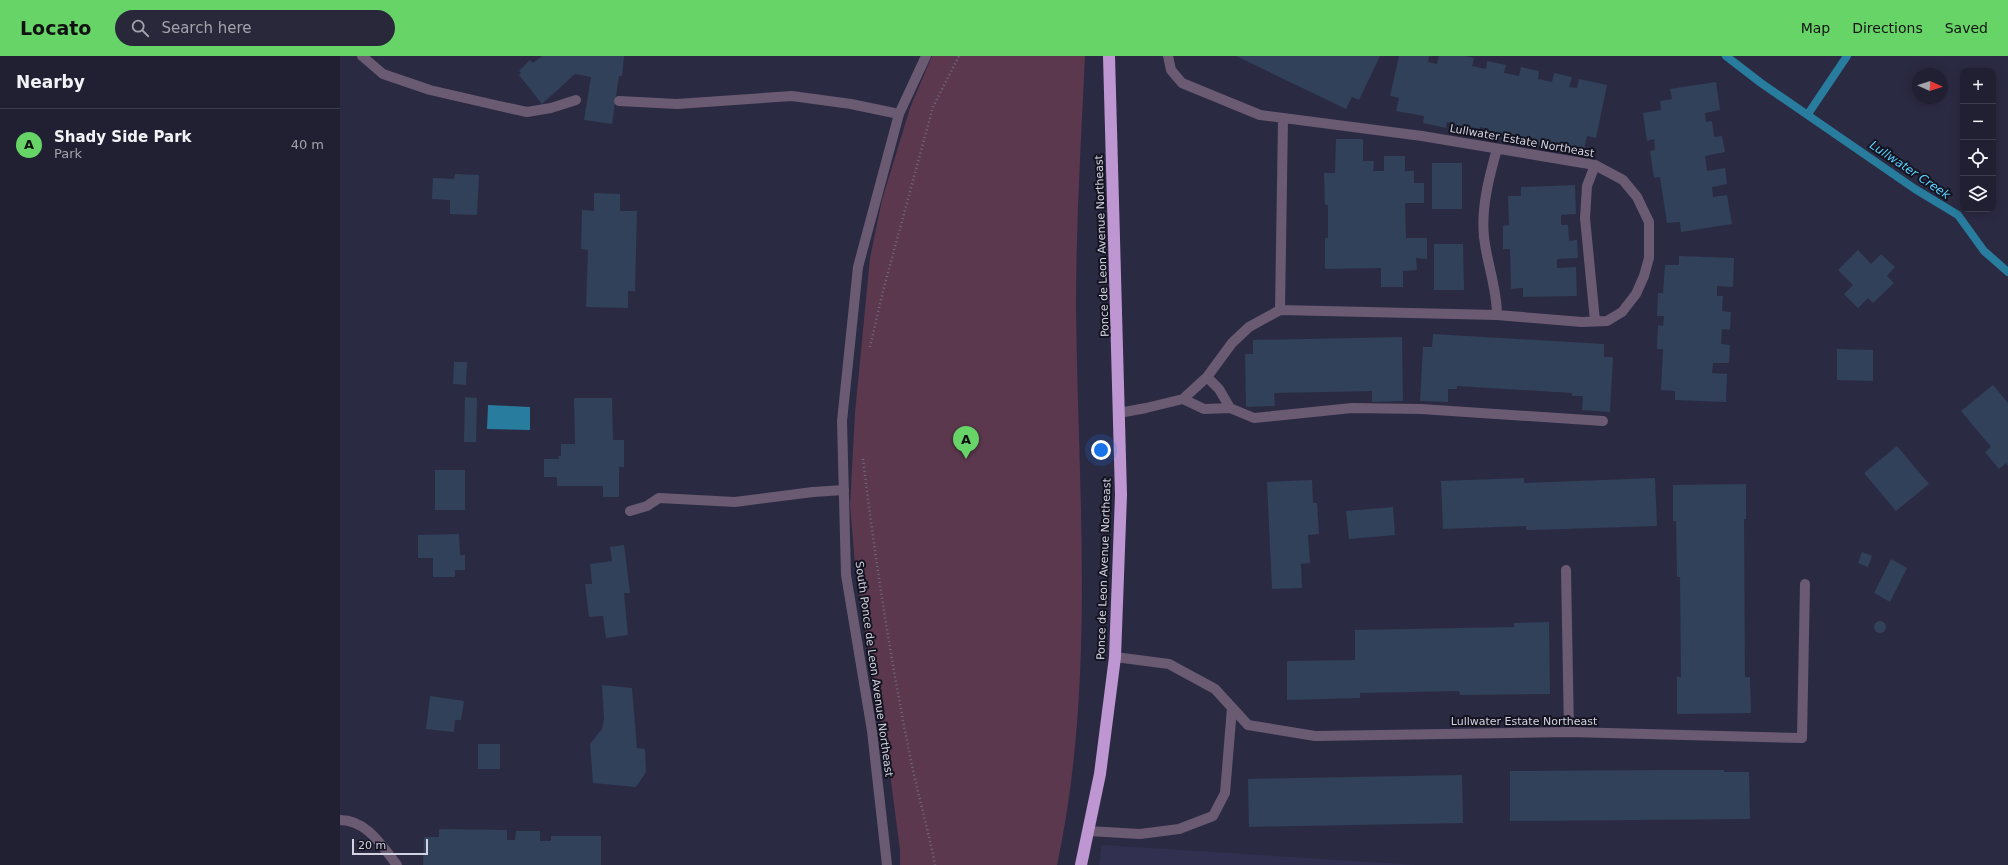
<!DOCTYPE html>
<meta charset="utf-8">
<style>
:root{--surface:#202032;--page:#28283a;--text:#f1f3f6;--muted:#a2a3ac;--line:#3d3e4d;--accent:#66d467}
body{margin:0;font-family:"DejaVu Sans",sans-serif;background:var(--page);color:var(--text)}
.controls{position:absolute;right:12px;top:12px;display:grid;overflow:hidden;border-radius:8px;box-shadow:0 2px 10px #0003}
.controls button{width:36px;height:36px;display:grid;place-items:center;padding:0;border:0;border-bottom:1px solid var(--line);background:var(--surface);color:var(--text);font:20px sans-serif}
.compass{position:absolute;left:1572px;top:12px;width:36px;height:36px;border-radius:50%;background:var(--surface);box-shadow:0 2px 10px #0003;rotate:93deg}
.scale{position:absolute;left:12px;bottom:10px;width:76px;box-sizing:border-box;padding-left:4px;border:2px solid #d2d2e3;border-top:0;font-size:11px;line-height:14px;white-space:nowrap;color:#d2d2e3;-webkit-text-stroke:3px #141420;paint-order:stroke}
.you{position:absolute;left:761px;top:394px;width:14px;height:14px;margin:-10px;border:3px solid #fff;border-radius:50%;background:#1a73e8;box-shadow:0 0 0 6px #1a73e833}
.badge{display:grid;place-items:center;width:26px;height:26px;border-radius:50%;background:var(--accent);color:#111;font-size:13px;font-weight:700}
.pin{position:absolute;translate:-50% -33px;filter:drop-shadow(0 1px 2px #0008)}
.pin::after{content:'';position:absolute;top:21px;width:14px;height:12px;background:inherit;clip-path:polygon(0 0,100% 0,50% 100%)}
.list{margin:0;padding:0;list-style:none}
h2{display:flex;justify-content:space-between;align-items:center;height:52px;margin:0;padding:0 16px;font-size:17px}
h2 small{font-size:13px;font-weight:400;color:var(--muted)}
.list li{display:grid;grid-template-columns:26px 1fr auto;gap:12px;align-items:center;box-sizing:border-box;height:72px;padding:0 16px;border-top:1px solid var(--line)}
.list b{display:block;font-size:15px;white-space:nowrap}
.list p{margin:0;font-size:13px;white-space:nowrap;color:var(--muted)}
.list em{font-size:13px;font-style:normal;color:var(--muted)}
.icon{flex:none;width:22px;height:22px;fill:none;stroke:currentColor;stroke-width:2;stroke-linecap:round;stroke-linejoin:round}
.map{position:relative;flex:none;width:1668px;height:809px;overflow:hidden}
header{display:flex;align-items:center;gap:24px;box-sizing:border-box;height:56px;padding:0 20px;background:var(--accent);color:#111}
header strong{font-size:19px}
nav{display:flex;gap:22px;margin-inline-start:auto;font-size:14px}
.search{width:280px;height:36px;background:var(--page);display:flex;align-items:center;gap:10px;box-sizing:border-box;padding:0 14px;border-radius:22px;color:var(--muted);font-size:15px}
main{display:flex}
aside{flex:1;background:var(--surface)}
.map>svg:first-child{display:block}
.built{fill:#323050}
.green{fill:#5c384e}
.water{fill:#287c9d}
.lines{fill:none;stroke-linecap:round;stroke-linejoin:round}
.stream{stroke:#287c9d;stroke-width:8}
.building{fill:#314159}
.path{stroke:#6c6c82;stroke-width:2.5;stroke-dasharray:1 3;stroke-linecap:butt}
.lane{stroke:#6a5a72;stroke-width:10}
.street{stroke:#6a5a72;stroke-width:10}
.highway{stroke:#be97d2;stroke-width:12}
.labels{text-anchor:middle;dominant-baseline:central;stroke-width:4;stroke-linejoin:round;paint-order:stroke}
.street-label{font-size:11px;fill:#d2d2e3;stroke:#141420}
.water-label{font-size:12px;font-style:italic;fill:#5bcefe;stroke:#141420}
</style>
<header>
<strong>Locato</strong>
<div class="search"><svg class="icon" aria-label="search" viewBox="0 0 24 24"><circle cx="10" cy="10" r="6"/><path d="M15 15l6 6"/></svg>Search here</div>
<nav><a>Map</a><a>Directions</a><a>Saved</a></nav>
</header>
<main>
<aside>
<h2>Nearby<small></small></h2>
<ul class="list">
<li><span class="badge">A</span><div><b>Shady Side Park</b><p>Park</p></div><em>40 m</em></li>
</ul>
</aside>
<div class="map">
<svg width="1668" height="809" viewBox="0 0 1668 809">
<rect width="100%" height="100%" fill="#2b2a43"/>
<path class="built" d="M762,789L1078,809H759Z"/>
<path class="green" d="M592,0H745C741,84 736,168 736,252C738,437 756,627 717,809H560V794L549,710L516,520L510,449L515,357L530,202L542,144L570,52Z"/>
<path class="water" d="M148,349L190,351V374L147,373Z"/>
<g class="lines">
<path class="stream" d="M1386,0L1421,27L1575,133L1618,159L1644,195L1668,216
M1468,58L1507,0"/>
</g>
<path class="building" d="M202,0H284L282,20H279L272,68L244,64L251,21L235,18L202,48L179,19L181,17L179,15L190,4L193,7Z
M896,0H1040L1019,44L1012,41L1006,53Z
M1059,0H1089L1088,6L1097,8L1099,0H1125L1134,2L1132,10L1146,13L1147,5L1166,9L1164,17L1179,20L1181,11L1199,15L1198,23L1212,26L1214,17L1232,21L1229,31L1237,32L1239,23L1267,29L1256,82L1247,80L1244,93L1204,84L1202,90L1179,86L1180,80L1172,78L1171,85L1149,80L1147,79L1148,73L1140,71L1139,79L1115,74L1116,68L1107,66L1106,72L1083,67L1084,60L1056,55L1059,42L1050,40Z
M1376,26L1380,54L1365,57L1366,66L1372,65L1374,81L1382,80L1385,96L1365,100L1367,115L1385,112L1387,128L1372,131L1373,141L1387,139L1392,168L1341,176L1340,166L1327,167L1320,121L1314,122L1310,95L1315,94L1314,83L1307,85L1303,57L1321,54L1320,45L1332,43L1330,33Z
M996,83H1023V105H1034L1033,115H1044V100H1065V115H1074V127H1084V147H1065L1066,182H1087V203L1076,202L1077,214L1063,215V231H1041V212L985,213V182H988V149H985L984,117H995Z
M1092,107H1122V153H1092Z
M115,118L139,119L137,159L110,158V144L92,143L93,122L114,123Z
M1235,129L1236,158L1221,159V169H1228L1229,185L1237,184L1238,202L1217,203V212L1236,211L1237,240L1183,241V232L1171,233L1170,193H1163V170L1169,169L1168,140H1181V131Z
M254,137L280,138V155H297L295,235H288V252L246,251L248,194L241,193L242,154L254,155Z
M1094,188H1123L1124,234H1094Z
M1518,194L1531,208L1541,198L1555,211L1547,220L1554,227L1533,247L1528,242L1518,252L1504,238L1513,229L1498,214Z
M1339,200L1394,202L1393,231L1377,230V240H1383L1382,255L1391,256L1390,274L1382,273L1381,288L1390,289L1389,307H1373L1372,317L1387,318L1386,346L1335,344V335L1321,334L1323,293H1317L1318,269L1323,270L1324,260H1317L1318,237H1323L1325,209H1339Z
M1093,278L1264,288V301H1273L1270,356L1242,354L1243,340H1232V337L1117,330V333H1108V346L1080,345L1083,291H1092Z
M1062,281L1063,345L1032,346V335L934,337L935,350L906,351L905,298H913V284Z
M1497,293L1533,294V325L1497,324Z
M114,306H127L126,329L113,328Z
M1653,329L1668,347V410L1666,407L1659,413L1645,396L1651,391L1621,355Z
M125,341L137,342L136,386H124Z
M234,342H272L273,384H284V411H279V441H263V430H217V421H204V403H219L218,400H221V388H235Z
M1557,390L1589,428L1556,455L1524,417Z
M95,414H125V454H95Z
M1184,422V427L1315,422L1317,470L1192,474H1186V470L1103,473L1101,425Z
M972,424L973,447H977L979,478L968,479L970,507L961,508L962,532L932,533L927,426Z
M1406,428V463H1404L1405,621H1410L1411,657L1337,658V621H1341L1340,521H1337L1336,465H1333V429Z
M1053,451L1055,479L1009,483L1006,455Z
M119,478L120,499H125V514H115V521H93V502H78V479Z
M284,489L290,537H284L288,579L266,582L263,560L249,561L245,528H252L250,508L272,505L270,491Z
M1522,496L1532,500L1528,511L1518,507Z
M1551,503L1567,512L1550,546L1534,537Z
M1534 571a6 6 0 1 1 12 0a6 6 0 1 1-12 0Z
M1209,566L1210,638L1120,639L1119,635L1020,637V642L947,644V605L1015,604V574L1174,571V567Z
M262,629L292,632L297,692L305,693L306,716L296,731L253,727L250,688L262,673L264,663Z
M90,640L124,645L121,664H115L114,676L86,673Z
M138,688H160V713H138Z
M1319,714H1384V716H1409L1410,763L1170,765V715Z
M1122,719L1123,767L909,771L908,723Z
M99,773L167,774V784H175L176,775H200V785H211V780H261V809H83L84,781H99Z"/>
<g class="lines">
<path class="path" d="M530,291L543,235L593,51L619,0
M523,403C535,502 550,601 570,700C577,736 588,772 595,809"/>
<path class="lane" d="M22,0L43,18L90,34L155,49L187,56L211,52L236,44
M279,45L337,48L452,40L511,48L559,58
M290,455L307,450L319,442L395,446L473,436L504,434
M1226,514L1229,676
M748,775L800,778L839,773L873,760L885,737L892,652"/>
<path class="street" d="M1255,109L1247,130L1245,162L1255,265
M940,254L943,63
M1157,259C1157,232 1147,208 1144,181C1141,152 1149,121 1157,93
M867,321L879,333L890,352
M843,343L864,353L890,352L914,362L1012,352L1081,353L1263,365
M779,357L806,352L843,343L867,321L892,287L909,271L940,254L1157,259L1242,266L1267,265L1282,256L1296,238L1304,220L1309,202V166L1297,141L1283,124L1255,109L1082,80L920,59L842,27L831,14L828,0
M775,601L829,608L875,633L908,669L975,680L1229,676L1462,682L1465,528
M0,764C27,764 42,790 57,809
M547,809L532,675L506,519L502,365L518,211L559,58L586,0"/>
<path class="highway" d="M741,809L760,718L775,601L781,439L769,0"/>
</g>
<g class="labels">
<g class="street-label">
<text transform="translate(1182 85) rotate(10)">Lullwater Estate Northeast</text>
<text transform="translate(762 190) rotate(-92)">Ponce de Leon Avenue Northeast</text>
<text transform="translate(764 513) rotate(-88)">Ponce de Leon Avenue Northeast</text>
<text transform="translate(534 613) rotate(82)">South Ponce de Leon Avenue Northeast</text>
<text x="1184" y="665">Lullwater Estate Northeast</text>
</g>
<g class="water-label">
<text transform="translate(1570 114) rotate(34)">Lullwater Creek</text>
</g>
</g>
</svg>
<div class="controls">
<button>+</button>
<button>−</button>
<button><svg class="icon" aria-label="locate" viewBox="0 0 24 24"><circle cx="12" cy="12" r="6"/><path d="M12 2v4M12 18v4M2 12h4M18 12h4"/></svg></button>
<button><svg class="icon" aria-label="layers" viewBox="0 0 24 24"><path d="M12 4l9 5-9 5-9-5zM3 14l9 5 9-5"/></svg></button>
</div>
<svg class="compass" viewBox="-18 -18 36 36"><path d="M0-13l5 13h-10z" fill="#e53935"/><path d="M0 13l5-13h-10z" fill="#a2a3ac"/></svg>
<div class="scale">20 m</div>
<div class="you"></div>
<div class="pin badge" style="left:626px;top:403px">A</div>
</div>
</main>
